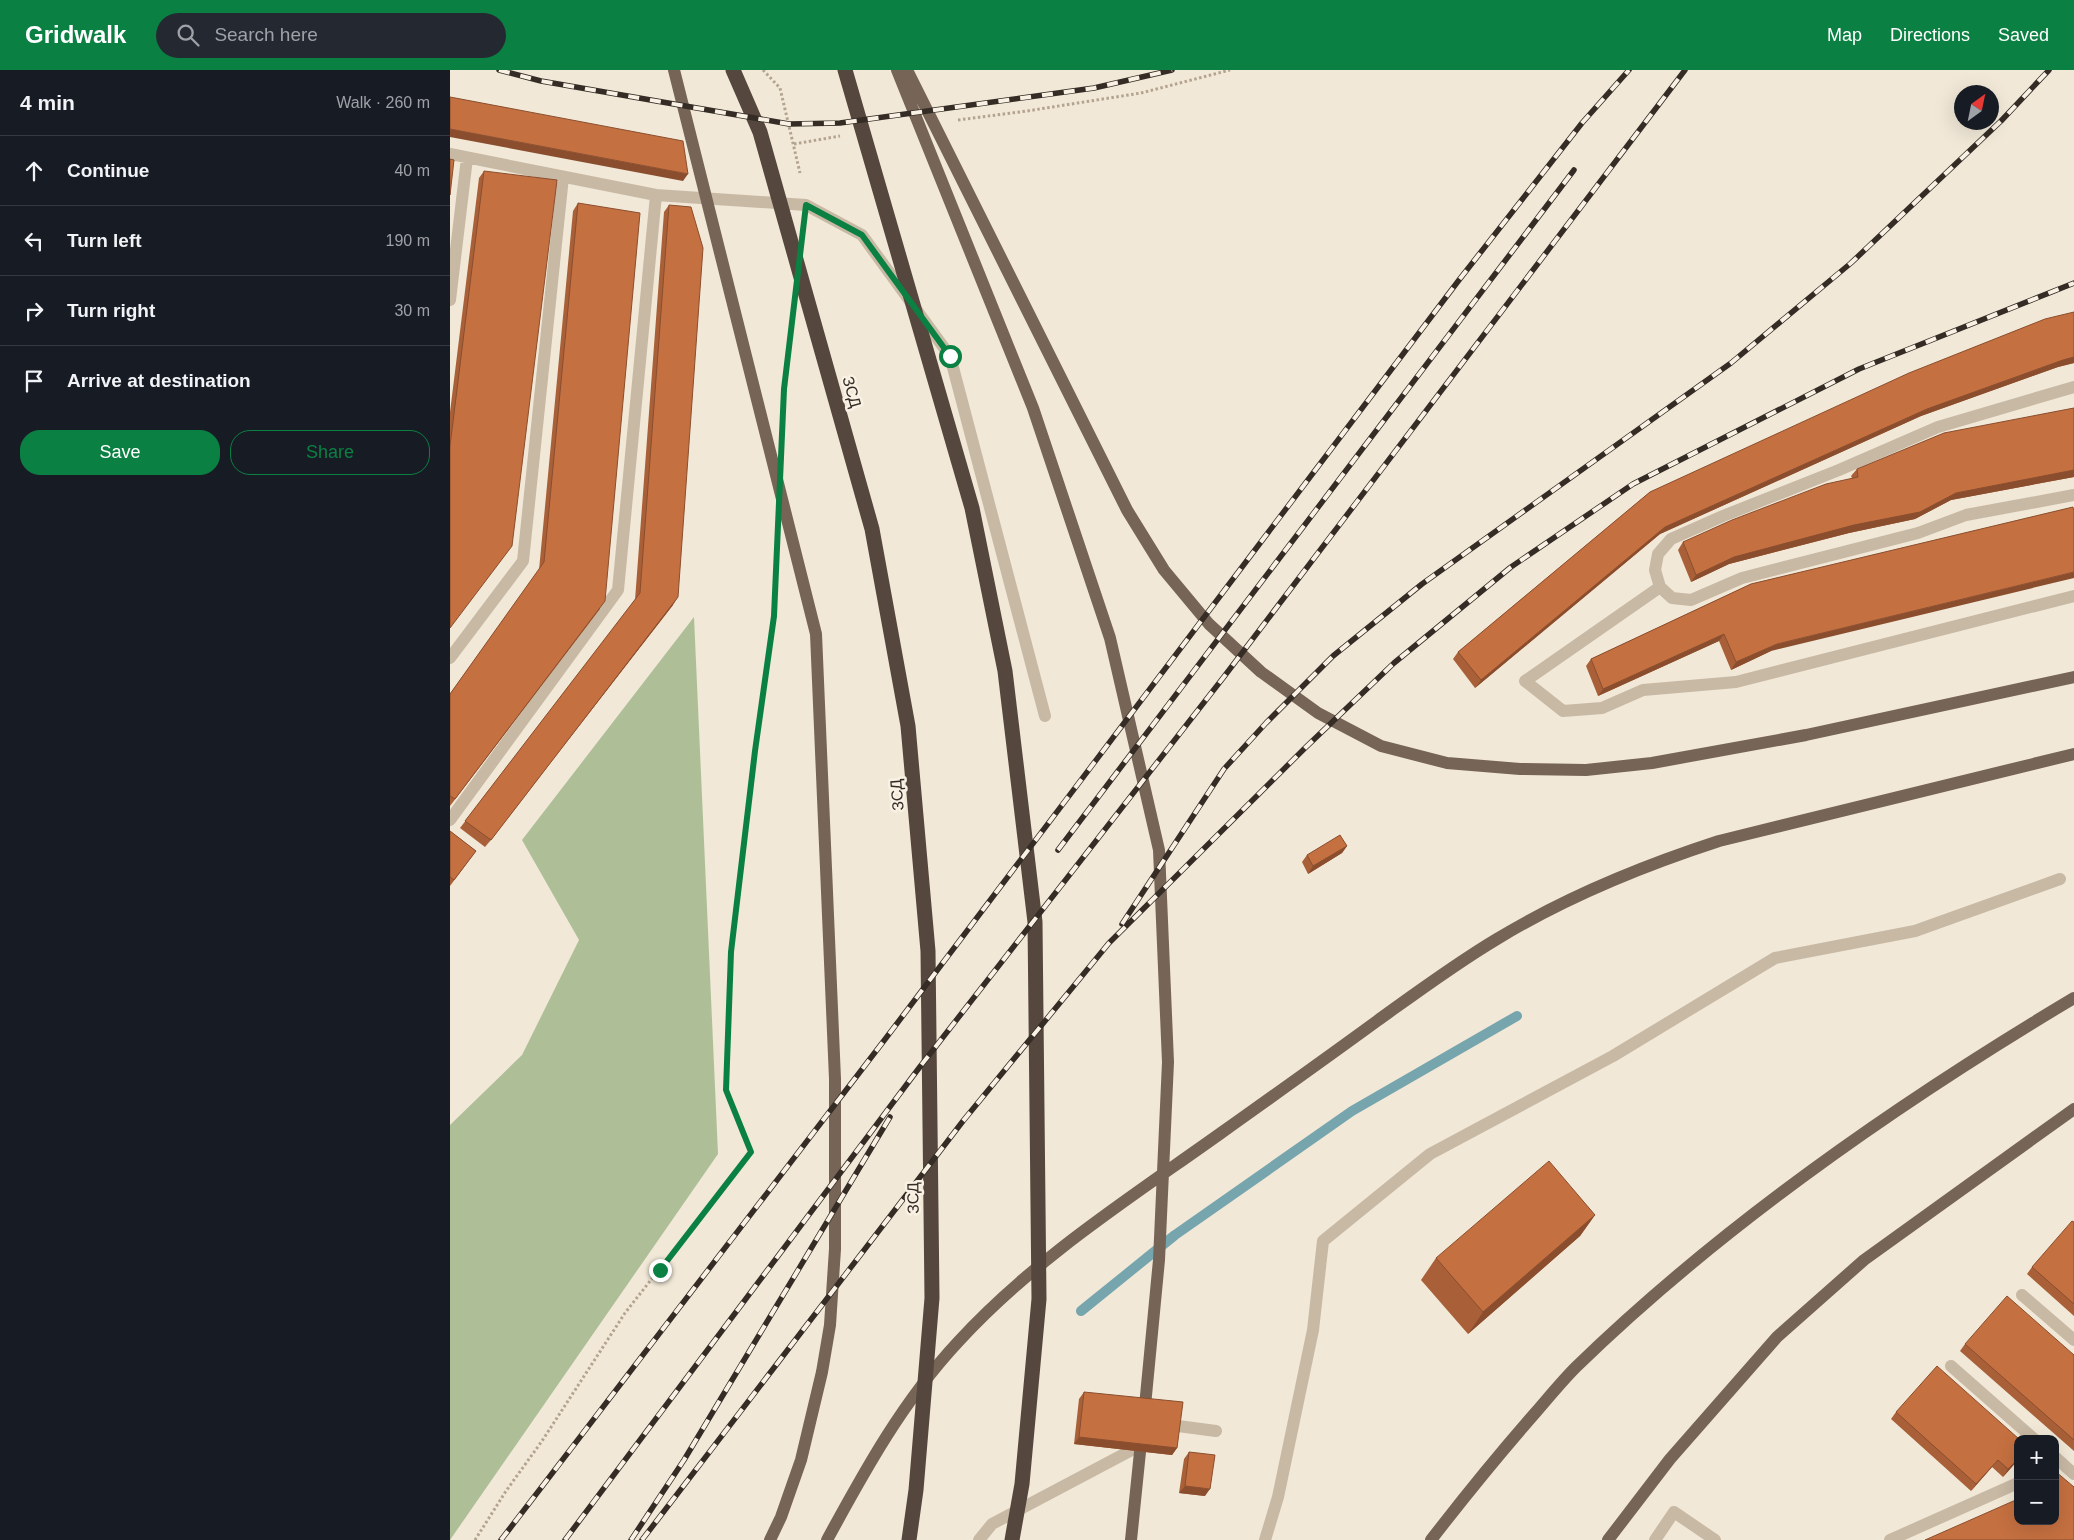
<!DOCTYPE html>
<meta charset="utf-8">
<style>
:root{--surface:#171b24;--page:#242831;--text:#f1f3f6;--muted:#9ea1a6;--line:#363941;--accent:#0b8043}
body{margin:0;font-family:Arial,sans-serif;background:var(--page);color:var(--text)}
.controls{position:absolute;right:15px;bottom:15px;display:grid;overflow:hidden;border-radius:10px;box-shadow:0 5px 20px #0002}
.controls button{width:45px;height:45px;display:grid;place-items:center;padding:0;border:0;border-bottom:1px solid var(--line);background:var(--surface);color:var(--text);font:25px sans-serif}
.compass{position:absolute;left:1504px;top:15px;width:45px;height:45px;border-radius:50%;background:var(--surface);box-shadow:0 5px 20px #0002;rotate:33deg}
.stop{position:absolute;width:15px;height:15px;margin:-11px;border:4px solid #0b8043;border-radius:50%;background:#fff}
.stop.end{background:#0b8043;border-color:#fff;box-shadow:0 1px 5px #0008}
.list{margin:0;padding:0;list-style:none}
h2{display:flex;justify-content:space-between;align-items:center;height:65px;margin:0;padding:0 20px;font-size:21px}
h2 small{font-size:16px;font-weight:400;color:var(--muted)}
.list li{display:grid;grid-template-columns:32px 1fr auto;gap:15px;align-items:center;box-sizing:border-box;height:70px;padding:0 20px;border-top:1px solid var(--line)}
.list b{display:block;font-size:19px;white-space:nowrap}
.list em{font-size:16px;font-style:normal;color:var(--muted)}
.actions{display:flex;gap:10px;padding:15px 20px}
.actions a{flex:1;padding:11px 0;border:1px solid var(--accent);border-radius:20px;text-align:center;font-size:18px;color:var(--accent)}
.actions .main{background:var(--accent);color:#fff}
.icon{flex:none;width:28px;height:28px;fill:none;stroke:currentColor;stroke-width:2;stroke-linecap:round;stroke-linejoin:round}
.map{position:relative;flex:none;width:1624px;height:1470px;overflow:hidden}
header{display:flex;align-items:center;gap:30px;box-sizing:border-box;height:70px;padding:0 25px;background:var(--accent);color:#fff}
header strong{font-size:24px}
nav{display:flex;gap:28px;margin-inline-start:auto;font-size:18px}
.search{width:350px;height:45px;background:var(--page);display:flex;align-items:center;gap:12px;box-sizing:border-box;padding:0 18px;border-radius:28px;color:var(--muted);font-size:19px}
main{display:flex}
aside{flex:1;background:var(--surface)}
.map>svg:first-child{display:block}
.green{fill:#aebf98}
.lines{fill:none;stroke-linecap:round;stroke-linejoin:round}
.stream{stroke:#77a5ad;stroke-width:10}
.path{stroke:#b4a38e;stroke-width:3;stroke-dasharray:2.5 2.5;stroke-linecap:butt}
.service{stroke:#c8b9a4;stroke-width:12}
.primary{stroke:#766456;stroke-width:12}
.motorway{stroke:#55473d;stroke-width:15}
.rail-casing{stroke:#342c25;stroke-width:5.5}
.rail{stroke:#f9f1e3;stroke-width:4;stroke-dasharray:11;stroke-linecap:butt}
.wall{fill:#a96038}
.shaded-wall{fill:#8a4e2e}
.building{fill:#c57041;stroke:#8a4e2e}
.route{stroke:#0b8043;stroke-width:6}
.labels{text-anchor:middle;dominant-baseline:central;stroke-width:5;stroke-linejoin:round;paint-order:stroke}
.street-label{font-size:16px;fill:#342c25;stroke:#f9f1e3}
</style>
<header>
<strong>Gridwalk</strong>
<div class="search"><svg class="icon" aria-label="search" viewBox="0 0 24 24"><circle cx="10" cy="10" r="6"/><path d="M15 15l6 6"/></svg>Search here</div>
<nav><a>Map</a><a>Directions</a><a>Saved</a></nav>
</header>
<main>
<aside>
<h2>4 min<small>Walk · 260 m</small></h2>
<ul class="list">
<li><svg class="icon" aria-label="ahead" viewBox="0 0 24 24"><path d="M12 20V5M6 11l6-6 6 6"/></svg><div><b>Continue</b></div><em>40 m</em></li>
<li><svg class="icon" aria-label="left" viewBox="0 0 24 24"><path d="M17 20v-9H6M10 6l-5 5 5 5"/></svg><div><b>Turn left</b></div><em>190 m</em></li>
<li><svg class="icon" aria-label="right" viewBox="0 0 24 24"><path d="M7 20v-9h11M14 6l5 5-5 5"/></svg><div><b>Turn right</b></div><em>30 m</em></li>
<li><svg class="icon" aria-label="arrive" viewBox="0 0 24 24"><path d="M6 21V4h12l-3 4 3 4H6"/></svg><div><b>Arrive at destination</b></div></li>
</ul>
<div class="actions"><a class="main">Save</a><a>Share</a></div>
</aside>
<div class="map">
<svg width="1624" height="1470" viewBox="0 0 1624 1470">
<rect width="100%" height="100%" fill="#f1e8d7"/>
<path class="green" d="M244,547L268,1084L0,1470V1055L72,985L129,870L72,770Z"/>
<g class="lines">
<path class="stream" d="M631,1241L725,1165L902,1041L1067,946"/>
<path class="path" d="M313,0L330,18L350,103
M508,50L577,41L691,23L780,0
M344,74L390,66
M334,331L341,265
M25,1470L56,1421L92,1371L175,1243L301,1082L276,1020L281,882L305,681L324,546L326,507"/>
<path class="service" d="M0,84L206,125L168,520L0,750
M206,125L356,135L412,165L500,286L595,646
M0,230L17,88
M1624,317L1488,357L1389,400L1273,446L1221,469L1208,484L1205,500L1210,517L1222,528L1241,530L1292,508L1468,463L1516,445L1624,425
M1210,517L1075,611L1113,641L1152,638L1193,620L1286,612L1624,526
M0,588L73,491L113,107
M1572,1225L1624,1270
M1501,1296L1584,1369
M715,1362L728,1356L766,1361
M1605,1387L1624,1404
M529,1470L542,1454L695,1373
M815,1470L828,1427L863,1260L873,1171L980,1084L1163,986L1325,888L1465,861L1610,809
M1205,1470L1224,1442L1265,1470
M1440,1470L1568,1413"/>
<path class="primary" d="M224,0L366,564L385,1009V1179L380,1255L372,1302L351,1390L331,1447L320,1470
M447,0L583,338L660,568L709,780L718,992L709,1190L695,1336
M457,0L677,440L714,500L759,554L811,602L868,643L931,676L997,693L1070,699L1136,700L1202,693L1356,665L1624,607
M377,1470C415,1400 453,1331 508,1272C584,1189 680,1128 771,1063C823,1026 875,989 927,951C966,923 1005,894 1047,869C1116,827 1192,796 1269,771L1624,684
M681,1470L690,1382
M981,1470C1015,1426 1050,1383 1086,1342C1099,1327 1112,1311 1126,1297C1273,1154 1448,1033 1624,928
M1158,1470L1220,1389L1327,1267L1414,1190L1624,1039"/>
<path class="motorway" d="M283,0L310,62L422,459L458,656L478,881L482,1228L466,1420L459,1470
M395,0L522,438L555,601L585,852L589,1229L572,1414L562,1470"/>
<g class="rail-casing">
<path id="rail" d="M49,0L91,11L339,54L390,53L644,18L722,0
M608,780L1124,100
M672,854L774,699L816,653L883,586L972,514L1281,293L1401,193L1551,51L1599,0
M51,1470L436,968L1009,210L1132,53L1179,0
M115,1470L469,998L773,608L1235,0
M181,1470L234,1390L440,1047
M192,1470L513,1051L659,873L855,678L944,593L1061,497L1183,414L1409,299L1624,213"/>
</g>
<use href="#rail" class="rail"/>
</g>
<path class="wall" d="M34,101L0,558V342L29,108Z
M128,133L150,539L0,736V624L89,500L123,141Z
M219,135L223,535L35,777L10,758L185,530L214,142Z
M1624,242V293L1608,297L1471,346L1210,464L1025,618L1003,589L1008,582L1200,422Z
M1624,338V407L1501,430L1465,449L1399,463L1279,494L1241,512L1228,480L1233,472L1402,408L1401,406L1407,399Z
M1301,514L1321,581L1281,600L1269,571L1148,626L1136,596L1141,589Z
M0,761L26,781L0,816Z
M897,776L892,783L858,804L852,792L857,785Z
M1145,1145L1130,1166L1018,1264L971,1210L986,1188Z
M1624,1152V1246L1577,1204L1582,1197Z
M1515,1274L1624,1285V1381L1510,1281Z
M634,1322L727,1378L722,1385L624,1374L629,1329Z
M1446,1342L1568,1369V1390L1553,1407L1542,1397L1521,1421L1441,1349Z
M739,1382L755,1426L729,1423L734,1389Z"/>
<path class="shaded-wall" d="M0,59L238,104L233,111L0,67Z
M1624,287V293L1608,297L1471,346L1210,464L1025,618L1031,610L1215,457L1477,339L1613,290Z
M1624,400V407L1501,430L1465,449L1399,463L1279,494L1241,512L1246,505L1284,487L1506,423Z
M1624,502V508L1321,581L1281,600L1286,592L1327,574Z
M228,527L223,535L35,777L41,770Z
M1274,564L1269,571L1148,626L1153,619Z
M897,776L892,783L858,804L863,796Z
M1145,1145L1130,1166L1018,1264L1033,1242Z
M629,1367L727,1378L722,1385L624,1374Z
M1568,1389V1390L1553,1407L1558,1399Z
M1548,1390L1542,1397L1521,1421L1526,1414Z
M735,1416L760,1419L755,1426L729,1423Z"/>
<path class="building" d="M0,27L233,71L238,104L0,59Z
M0,89L4,90L0,125Z
M34,101L107,110L62,476L0,558V376Z
M128,133L190,143L155,531L5,729L0,726V624L94,492Z
M219,135L241,137L253,178L228,527L41,770L15,751L190,523Z
M1624,242V287L1613,290L1477,339L1215,457L1031,610L1008,582L1200,422L1459,303L1595,249Z
M1624,338V400L1506,423L1470,442L1404,455L1284,487L1246,505L1233,472L1282,450L1376,414L1408,407L1407,399L1494,363Z
M1623,437L1624,441V502L1327,574L1286,592L1274,564L1153,619L1141,589L1301,514Z
M0,761L26,781L4,810L0,807Z
M890,765L897,776L863,796L857,785Z
M1099,1091L1145,1145L1033,1242L986,1188Z
M1622,1151L1624,1152V1234L1582,1197Z
M1557,1226L1624,1285V1370L1515,1274Z
M1487,1296L1569,1369H1568V1389L1558,1399L1548,1390L1526,1414L1446,1342Z
M634,1322L733,1332L727,1378L629,1367Z
M739,1382L765,1385L760,1419L735,1416Z
M1605,1401L1624,1417V1470H1475L1568,1429V1451H1605Z"/>
<g class="lines">
<path class="route" d="M210,1200L301,1082L276,1020L281,882L305,681L324,546L334,319L356,135L412,165L500,286"/>
</g>
<g class="labels">
<g class="street-label">
<text transform="translate(402 322) rotate(74)">ЗСД</text>
<text transform="translate(447 725) rotate(-95)">ЗСД</text>
<text transform="translate(463 1128) rotate(-91)">ЗСД</text>
</g>
</g>
</svg>
<div class="controls">
<button>+</button>
<button>−</button>
</div>
<svg class="compass" viewBox="-18 -18 36 36"><path d="M0-13l5 13h-10z" fill="#e53935"/><path d="M0 13l5-13h-10z" fill="#9ea1a6"/></svg>
<div class="stop" style="left:500px;top:286px"></div>
<div class="stop end" style="left:210px;top:1200px"></div>
</div>
</main>
